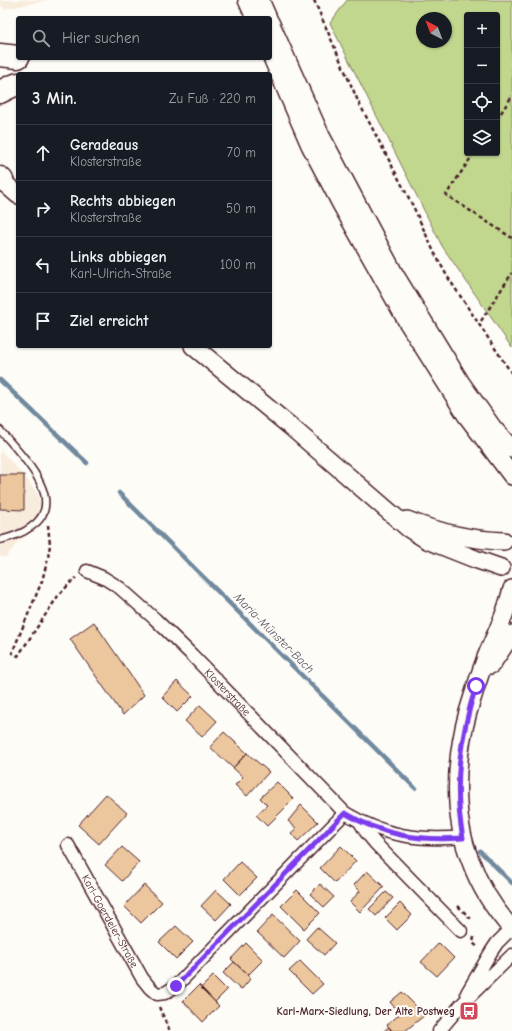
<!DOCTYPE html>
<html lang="de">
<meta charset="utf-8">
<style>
:root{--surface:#171b24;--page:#242831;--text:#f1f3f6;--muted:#9ea1a6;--line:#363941}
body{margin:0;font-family:"Comic Neue",sans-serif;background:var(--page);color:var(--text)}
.controls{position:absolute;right:12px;top:12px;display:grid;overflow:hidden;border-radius:4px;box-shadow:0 1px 3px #0004}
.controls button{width:36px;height:36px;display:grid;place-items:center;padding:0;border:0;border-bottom:1px solid var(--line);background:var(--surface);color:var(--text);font:20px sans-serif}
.compass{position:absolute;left:416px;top:12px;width:36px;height:36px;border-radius:50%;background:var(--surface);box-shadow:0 1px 3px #0004;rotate:318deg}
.stop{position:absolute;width:12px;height:12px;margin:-9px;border:3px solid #7c3aed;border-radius:50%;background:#fff}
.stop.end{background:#7c3aed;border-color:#fff;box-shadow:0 1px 4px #0008}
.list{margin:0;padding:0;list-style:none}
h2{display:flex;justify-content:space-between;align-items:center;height:52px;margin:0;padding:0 16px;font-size:17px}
h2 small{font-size:13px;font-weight:400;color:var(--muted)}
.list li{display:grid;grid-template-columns:26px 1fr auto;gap:12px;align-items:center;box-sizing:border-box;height:56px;padding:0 16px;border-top:1px solid var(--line)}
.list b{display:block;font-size:15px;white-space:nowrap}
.list p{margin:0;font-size:13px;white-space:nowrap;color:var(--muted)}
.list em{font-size:13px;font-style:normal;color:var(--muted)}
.icon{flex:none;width:22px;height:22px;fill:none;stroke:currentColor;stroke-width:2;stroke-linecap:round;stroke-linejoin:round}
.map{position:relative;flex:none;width:512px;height:1031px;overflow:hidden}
.search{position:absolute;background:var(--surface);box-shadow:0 1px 3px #0004;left:16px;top:16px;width:256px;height:44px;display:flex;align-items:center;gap:10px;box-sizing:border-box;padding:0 14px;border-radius:4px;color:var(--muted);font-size:15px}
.panel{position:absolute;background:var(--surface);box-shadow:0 1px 3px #0004;left:16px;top:72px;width:256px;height:276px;border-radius:4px}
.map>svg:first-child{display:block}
.built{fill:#f8ecdc}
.green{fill:#c0d78d;stroke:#857b5c;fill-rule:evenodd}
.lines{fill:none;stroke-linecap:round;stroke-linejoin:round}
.stream{stroke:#70899e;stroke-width:4.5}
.building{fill:#ecc69c;stroke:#4a1f2b}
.lane-casing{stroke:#4a1f2b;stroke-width:9}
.street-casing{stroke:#4a1f2b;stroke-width:15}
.secondary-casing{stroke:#4a1f2b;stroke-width:20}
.highway-casing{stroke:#4a1f2b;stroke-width:25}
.path{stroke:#4a1f2b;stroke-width:2.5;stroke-dasharray:4 3;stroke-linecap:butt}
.lane{stroke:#fdfcf7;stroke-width:6}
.street{stroke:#fdfcf7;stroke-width:12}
.secondary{stroke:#fdfcf7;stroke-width:17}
.highway{stroke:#fdfcf7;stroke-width:22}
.route{stroke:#7c3aed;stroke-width:5}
.labels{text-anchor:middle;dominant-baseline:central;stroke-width:4;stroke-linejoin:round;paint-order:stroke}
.street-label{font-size:11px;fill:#4a1f2b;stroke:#fdfcf7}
.poi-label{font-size:11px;font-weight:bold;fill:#4a1f2b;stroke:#fdfcf7;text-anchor:end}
.water-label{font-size:12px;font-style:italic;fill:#5d5465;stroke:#fdfcf7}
</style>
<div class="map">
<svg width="512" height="1031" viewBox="0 0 512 1031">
<rect width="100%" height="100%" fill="#fdfcf7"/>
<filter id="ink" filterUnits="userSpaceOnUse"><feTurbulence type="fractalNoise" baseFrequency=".025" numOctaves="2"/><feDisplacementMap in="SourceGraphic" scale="8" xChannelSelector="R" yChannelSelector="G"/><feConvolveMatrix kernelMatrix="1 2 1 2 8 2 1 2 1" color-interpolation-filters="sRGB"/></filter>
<g filter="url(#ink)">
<path class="built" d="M0,0H49L4,9L0,4Z
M0,450L16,467L28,481L37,493L40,503L37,515L29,528L6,557H0Z"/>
<path class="green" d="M347,0H512V348L442,246L330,23ZM467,15H497V153H467ZM422,18H446V42H422Z"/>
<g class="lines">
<path class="stream" d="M0,380L87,463
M119,493L415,788
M480,851L512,883"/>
</g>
<path class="building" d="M0,475H24V510L0,509Z
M94,622L144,695L123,715L70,639Z
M177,681L193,696L177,712L162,697Z
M200,705L217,721L202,737L185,721Z
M224,732L247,753L233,768L210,747Z
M247,753L269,772L247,796L235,785L243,777L233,768Z
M277,782L294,799L267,826L256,815L267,805L260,798Z
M106,794L127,813L99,844L78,825Z
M301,805L318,822L298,841L291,834L296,828L288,821Z
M341,846L356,861L335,883L320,868Z
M122,847L139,862L122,881L105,865Z
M240,862L257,878L240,895L224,879Z
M367,871L384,887L360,912L350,902L360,891L354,885Z
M320,884L334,897L324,907L310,894Z
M144,885L162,902L141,923L124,906Z
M216,890L231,904L216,920L201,906Z
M297,890L320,913L304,929L281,906Z
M386,892L393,898L376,916L369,909Z
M400,903L412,915L397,930L385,918Z
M273,915L300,941L284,958L257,932Z
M176,926L193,942L176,959L159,942Z
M317,927L335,943L324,955L306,939Z
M246,943L263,960L248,975L231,959Z
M439,943L454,958L437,976L421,962Z
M300,961L323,984L312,994L289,971Z
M234,962L251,978L241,990L223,973Z
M213,976L227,990L215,1002L201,988Z
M199,985L219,1006L203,1022L183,1001Z
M402,992L425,1015L405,1031H392L387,1025L400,1014L390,1002Z
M389,1027L392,1031H384Z"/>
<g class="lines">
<g class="lane-casing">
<path id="lane" d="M0,430C19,453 70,501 31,527C22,534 11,537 0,540"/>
</g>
<g class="street-casing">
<g id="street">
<path id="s1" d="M87,571L104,578L120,588L155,619L192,655L345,813C383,836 420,841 463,837"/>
<path d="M360,822L366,832L375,843L461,931"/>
<path id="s2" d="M68,845L142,978L150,988L157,994L165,993L176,986L345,813"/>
<path d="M467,993L491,952L497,943L511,929"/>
<path d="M439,1031L461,1005L512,955"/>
</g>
</g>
<g class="secondary-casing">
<path id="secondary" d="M247,0L255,18
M260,0L268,18
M270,22L321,136L395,275L461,383L493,428L512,449
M270,53L310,145L341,204L408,323L466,415L512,476
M0,179L18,195
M193,346L290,426L408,528L427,540L475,559L501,568
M407,520C440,533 469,540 504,541
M512,589C510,596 508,603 506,609C500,628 490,645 484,663C478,679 473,696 468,712C455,759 452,816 471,862C480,887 495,910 512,929
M491,665L512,634"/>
</g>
<g class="highway-casing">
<path id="highway" d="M0,55L18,57
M0,92L10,87L18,84
M0,178L2,180"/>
</g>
<path class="path" d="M314,0L358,101L413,206L434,252L447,276L512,374
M497,119L512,96
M474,153L446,195L512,238
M481,321L512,273
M48,525L50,545L48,558L42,581L12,653L18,656L58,596L73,580L76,578
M458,906L470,918L471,921
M474,937L473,943L479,948
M159,1007L170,1031"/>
<use href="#lane" class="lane"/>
<use href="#street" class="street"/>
<use href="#secondary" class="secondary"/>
<use href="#highway" class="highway"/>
</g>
</g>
<g class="lines" filter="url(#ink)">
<path class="route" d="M176,986L345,813C383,836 420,841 463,838C453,784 460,738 476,686"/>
</g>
<defs>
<g id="bus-square" transform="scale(1)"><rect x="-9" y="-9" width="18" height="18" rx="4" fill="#d1495b" stroke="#fdfcf7"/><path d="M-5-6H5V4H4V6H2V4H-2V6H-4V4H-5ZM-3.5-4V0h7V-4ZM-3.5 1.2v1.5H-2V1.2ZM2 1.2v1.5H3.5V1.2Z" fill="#fff"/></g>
</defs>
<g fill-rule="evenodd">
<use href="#bus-square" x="469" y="1011"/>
</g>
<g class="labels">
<g class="street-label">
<text stroke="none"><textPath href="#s1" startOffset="187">Klosterstraße</textPath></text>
<text stroke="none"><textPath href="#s2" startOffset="87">Karl-Goerdeler-Straße</textPath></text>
</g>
<g class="poi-label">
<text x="455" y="1011">Karl-Marx-Siedlung, Der Alte Postweg</text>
</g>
<g class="water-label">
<text transform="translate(274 633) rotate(45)">Maria-Münster-Bach</text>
</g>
</g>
</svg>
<div class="controls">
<button>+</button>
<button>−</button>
<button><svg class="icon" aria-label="locate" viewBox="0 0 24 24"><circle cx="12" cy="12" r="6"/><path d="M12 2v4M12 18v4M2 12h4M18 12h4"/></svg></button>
<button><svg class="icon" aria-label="layers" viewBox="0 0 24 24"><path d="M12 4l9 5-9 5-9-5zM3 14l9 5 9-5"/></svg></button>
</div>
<svg class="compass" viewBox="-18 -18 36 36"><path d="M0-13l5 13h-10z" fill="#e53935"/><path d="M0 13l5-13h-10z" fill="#9ea1a6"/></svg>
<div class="stop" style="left:476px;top:686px"></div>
<div class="stop end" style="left:176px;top:986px"></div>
<div class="search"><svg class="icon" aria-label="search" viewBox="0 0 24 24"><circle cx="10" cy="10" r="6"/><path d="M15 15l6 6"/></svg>Hier suchen</div>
<section class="panel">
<h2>3 Min.<small>Zu Fuß · 220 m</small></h2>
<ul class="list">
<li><svg class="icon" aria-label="ahead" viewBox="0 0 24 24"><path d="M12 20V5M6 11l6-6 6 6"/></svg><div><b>Geradeaus</b><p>Klosterstraße</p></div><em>70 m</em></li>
<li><svg class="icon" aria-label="right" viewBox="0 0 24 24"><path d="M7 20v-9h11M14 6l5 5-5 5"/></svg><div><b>Rechts abbiegen</b><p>Klosterstraße</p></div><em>50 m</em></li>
<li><svg class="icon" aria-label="left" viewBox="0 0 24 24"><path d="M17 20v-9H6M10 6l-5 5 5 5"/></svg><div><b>Links abbiegen</b><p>Karl-Ulrich-Straße</p></div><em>100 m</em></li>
<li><svg class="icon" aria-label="arrive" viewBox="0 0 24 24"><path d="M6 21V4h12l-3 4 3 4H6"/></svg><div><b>Ziel erreicht</b></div></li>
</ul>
</section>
</div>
